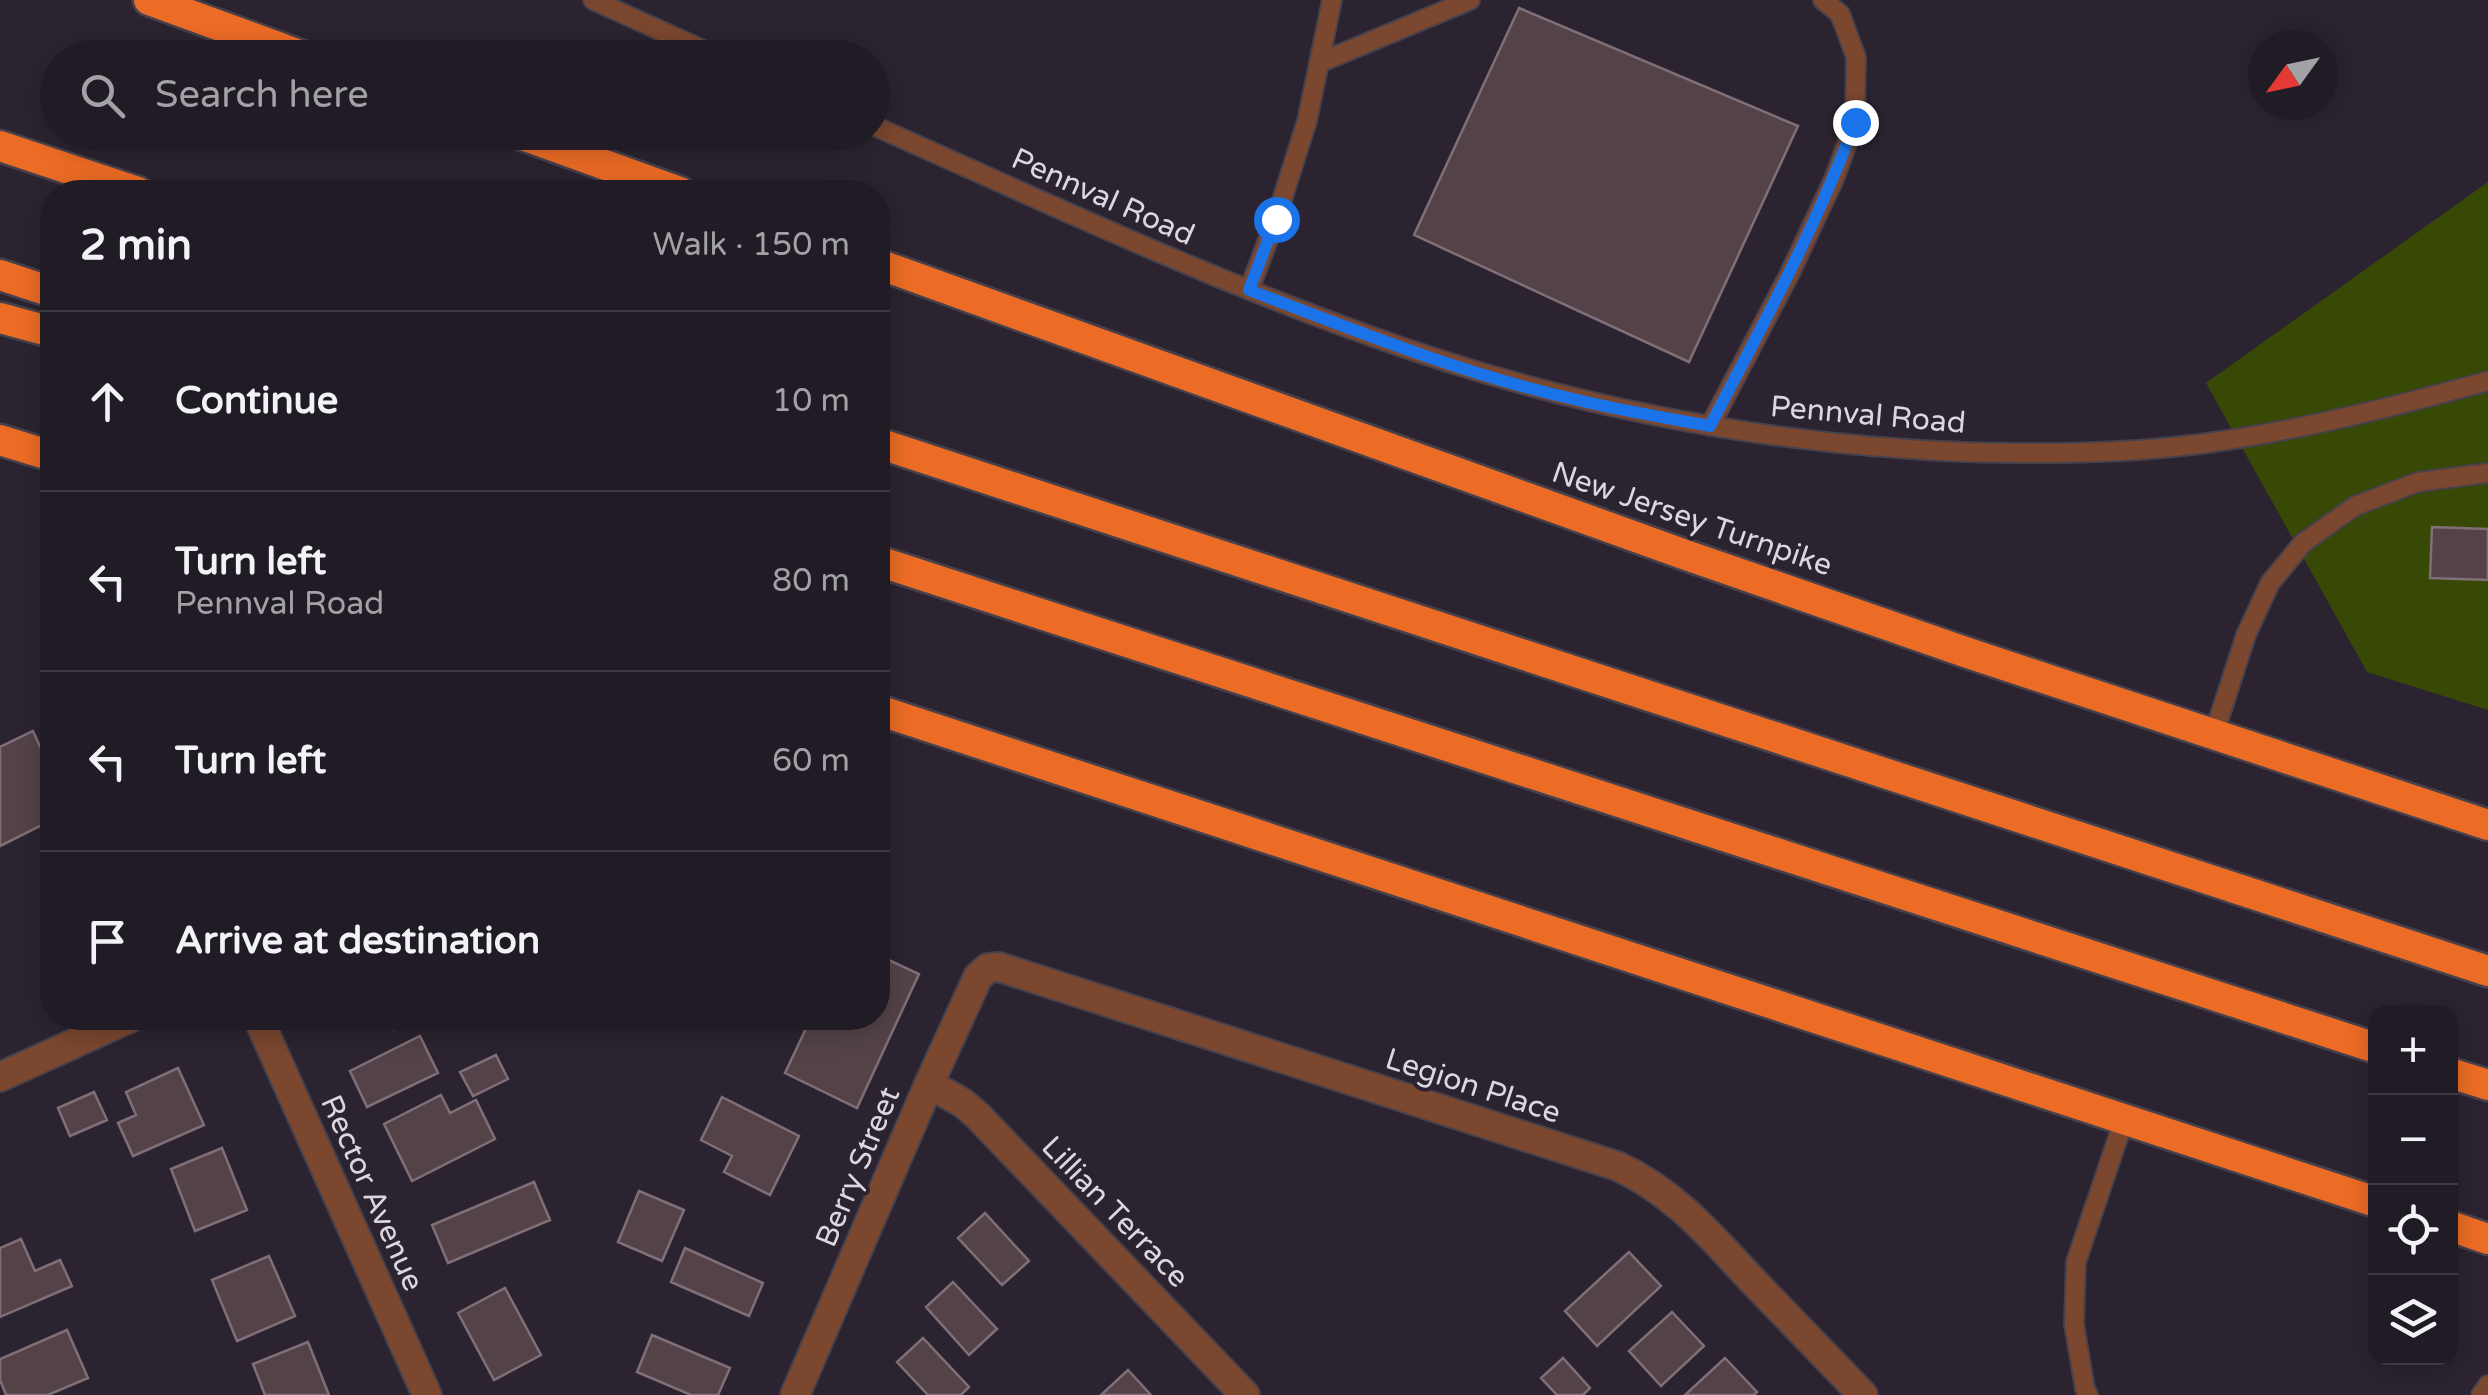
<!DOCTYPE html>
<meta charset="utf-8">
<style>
:root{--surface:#201b24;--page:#28242c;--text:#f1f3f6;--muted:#a2a1a6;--line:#3d3941}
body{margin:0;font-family:"Varela Round",sans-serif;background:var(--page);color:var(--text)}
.controls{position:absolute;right:30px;bottom:30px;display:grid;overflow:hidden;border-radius:20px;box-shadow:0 5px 25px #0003}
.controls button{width:90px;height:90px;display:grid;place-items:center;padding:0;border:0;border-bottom:2px solid var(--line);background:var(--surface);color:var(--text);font:50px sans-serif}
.compass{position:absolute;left:2248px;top:30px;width:90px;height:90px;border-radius:50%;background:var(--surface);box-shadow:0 5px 25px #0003;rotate:237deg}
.stop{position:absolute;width:30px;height:30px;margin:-22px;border:8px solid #1a73e8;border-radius:50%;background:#fff}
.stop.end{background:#1a73e8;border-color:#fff;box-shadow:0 2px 10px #0008}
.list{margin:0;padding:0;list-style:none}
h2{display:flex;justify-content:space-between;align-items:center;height:130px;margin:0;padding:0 40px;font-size:42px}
h2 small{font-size:32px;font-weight:400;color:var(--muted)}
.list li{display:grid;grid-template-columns:65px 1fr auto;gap:30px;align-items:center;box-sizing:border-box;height:180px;padding:0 40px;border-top:2px solid var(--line)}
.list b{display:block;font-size:38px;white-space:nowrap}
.list p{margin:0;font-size:32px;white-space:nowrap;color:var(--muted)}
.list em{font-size:32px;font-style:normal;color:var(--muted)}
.icon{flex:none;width:55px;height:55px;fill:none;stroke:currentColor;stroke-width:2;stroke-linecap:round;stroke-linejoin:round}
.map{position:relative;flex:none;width:2488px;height:1395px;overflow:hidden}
.search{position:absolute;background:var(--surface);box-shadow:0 5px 25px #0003;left:40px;top:40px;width:850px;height:110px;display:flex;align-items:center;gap:25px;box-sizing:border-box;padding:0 35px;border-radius:55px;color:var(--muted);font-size:38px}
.panel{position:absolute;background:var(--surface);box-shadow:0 5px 25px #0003;left:40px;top:180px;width:850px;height:850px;border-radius:40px}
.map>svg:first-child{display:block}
.green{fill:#384905}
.building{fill:#534349;stroke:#816f77;stroke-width:2.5}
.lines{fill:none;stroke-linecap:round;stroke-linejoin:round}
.service-casing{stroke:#47414c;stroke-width:22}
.minor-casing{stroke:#47414c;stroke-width:32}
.motorway-casing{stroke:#47414c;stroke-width:35}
.service{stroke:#7b472f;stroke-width:18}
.minor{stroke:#7b472f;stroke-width:28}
.motorway{stroke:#ed6c25;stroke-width:30}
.route{stroke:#1a73e8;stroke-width:12}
.labels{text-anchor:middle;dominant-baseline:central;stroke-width:8;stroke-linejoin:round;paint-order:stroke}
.street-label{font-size:30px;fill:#dcd7df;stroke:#2b2430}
</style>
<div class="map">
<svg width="2488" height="1395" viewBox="0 0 2488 1395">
<rect width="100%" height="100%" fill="#2b2430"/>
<path class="green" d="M2488,182V710L2367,672L2206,383Z"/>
<path class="building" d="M1519,8L1798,126L1689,362L1414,235Z
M2432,527L2488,529V580L2430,578Z
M33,731L52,773V820L0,846V747Z
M878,955L919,974L857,1108L785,1073L811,1018H878Z
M389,1018H418L394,1029Z
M420,1036L438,1073L367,1107L350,1071Z
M496,1055L508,1079L473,1096L460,1072Z
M178,1068L204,1125L133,1156L118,1123L136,1115L126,1092Z
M94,1092L107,1120L70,1136L58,1108Z
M441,1095L450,1113L476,1100L495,1139L412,1181L384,1124Z
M722,1097L799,1136L770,1195L724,1172L732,1156L701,1140Z
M222,1148L247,1210L195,1231L171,1169Z
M534,1182L550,1220L448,1263L432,1225Z
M639,1191L684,1210L662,1261L618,1242Z
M985,1213L1029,1261L1002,1285L958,1238Z
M21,1239L35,1271L60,1260L72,1286L0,1317V1248Z
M685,1248L763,1283L749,1316L671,1282Z
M1629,1252L1661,1286L1597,1346L1565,1311Z
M269,1256L295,1316L237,1341L212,1280Z
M953,1282L997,1329L969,1355L926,1307Z
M505,1288L541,1355L494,1380L458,1313Z
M1672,1312L1704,1346L1661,1386L1629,1351Z
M67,1330L88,1378L48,1395H6L0,1380V1359Z
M652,1335L730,1368L718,1395H691L637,1372Z
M923,1338L969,1387L961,1395H928L897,1362Z
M308,1342L329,1395H265L253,1364Z
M1563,1358L1590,1388L1583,1395H1557L1541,1378Z
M1725,1358L1757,1392L1754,1395H1685Z
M1128,1370L1151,1395H1101Z"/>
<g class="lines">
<g class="service-casing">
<path id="service" d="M593,0L721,58
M1319,63L1470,0
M872,125C1034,197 1195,273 1362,333C1556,404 1757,444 1964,452C2042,454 2122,454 2200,444C2298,431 2393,407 2488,381
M1249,290L1276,219L1307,121L1332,0
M1710,426L1790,273L1834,179L1855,122L1856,57L1840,14L1823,0
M2214,734L2246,635L2270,583L2303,543L2355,506L2418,482L2488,473
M2088,1395L2085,1389L2074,1324L2076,1262L2124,1120
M2481,1395L2488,1385"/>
</g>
<g class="minor-casing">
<path id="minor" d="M258,1018L427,1395
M0,1077L130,1018
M929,1084L963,1103L978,1116L1245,1395
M795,1395L929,1084L978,977L988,968L999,967L1617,1166C1674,1192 1709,1234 1751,1279C1788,1317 1825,1356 1863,1395"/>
</g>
<g class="motorway-casing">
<path id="motorway" d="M149,0L308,58
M514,132L680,192
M0,146L138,192
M878,264L1683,554L1968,653L2488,825
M0,275L52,292
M0,318L52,332
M0,440L52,456
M878,443L2488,971
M878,561L2376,1048
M878,710L2376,1202
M2450,1073L2488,1085
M2450,1226L2488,1239"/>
</g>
<use href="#service" class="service"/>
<use href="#minor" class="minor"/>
<use href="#motorway" class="motorway"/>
</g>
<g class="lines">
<path class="route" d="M1276,219L1249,290C1358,332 1468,376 1582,401C1624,411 1667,418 1710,426C1762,326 1816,228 1855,122"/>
</g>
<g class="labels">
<g class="street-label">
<text transform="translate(1103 197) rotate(24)">Pennval Road</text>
<text transform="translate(1868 415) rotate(5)">Pennval Road</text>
<text transform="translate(1692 519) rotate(19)">New Jersey Turnpike</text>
<text transform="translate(1473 1086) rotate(18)">Legion Place</text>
<text transform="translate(858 1167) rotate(-67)">Berry Street</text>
<text transform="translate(372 1193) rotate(66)">Rector Avenue</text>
<text transform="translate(1115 1212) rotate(46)">Lillian Terrace</text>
</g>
</g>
</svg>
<div class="controls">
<button>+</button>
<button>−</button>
<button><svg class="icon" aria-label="locate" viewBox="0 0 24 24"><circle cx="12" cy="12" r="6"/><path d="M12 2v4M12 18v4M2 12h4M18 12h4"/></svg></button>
<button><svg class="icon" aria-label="layers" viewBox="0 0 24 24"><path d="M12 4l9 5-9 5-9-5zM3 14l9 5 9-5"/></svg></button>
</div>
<svg class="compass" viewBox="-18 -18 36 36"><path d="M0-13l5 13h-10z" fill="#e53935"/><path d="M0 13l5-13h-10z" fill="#a2a1a6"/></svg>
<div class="stop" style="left:1276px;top:219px"></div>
<div class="stop end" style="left:1855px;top:122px"></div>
<div class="search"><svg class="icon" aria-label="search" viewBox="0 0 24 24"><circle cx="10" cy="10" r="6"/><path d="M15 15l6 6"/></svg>Search here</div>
<section class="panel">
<h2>2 min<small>Walk · 150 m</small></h2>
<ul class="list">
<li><svg class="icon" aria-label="ahead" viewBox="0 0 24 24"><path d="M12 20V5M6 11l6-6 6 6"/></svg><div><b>Continue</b></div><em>10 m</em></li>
<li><svg class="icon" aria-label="left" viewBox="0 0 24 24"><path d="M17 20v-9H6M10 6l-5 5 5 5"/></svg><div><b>Turn left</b><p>Pennval Road</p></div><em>80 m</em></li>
<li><svg class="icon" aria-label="left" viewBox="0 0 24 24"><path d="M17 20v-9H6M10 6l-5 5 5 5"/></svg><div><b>Turn left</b></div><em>60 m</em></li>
<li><svg class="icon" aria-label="arrive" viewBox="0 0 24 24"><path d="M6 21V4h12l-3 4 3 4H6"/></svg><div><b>Arrive at destination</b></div></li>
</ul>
</section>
</div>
